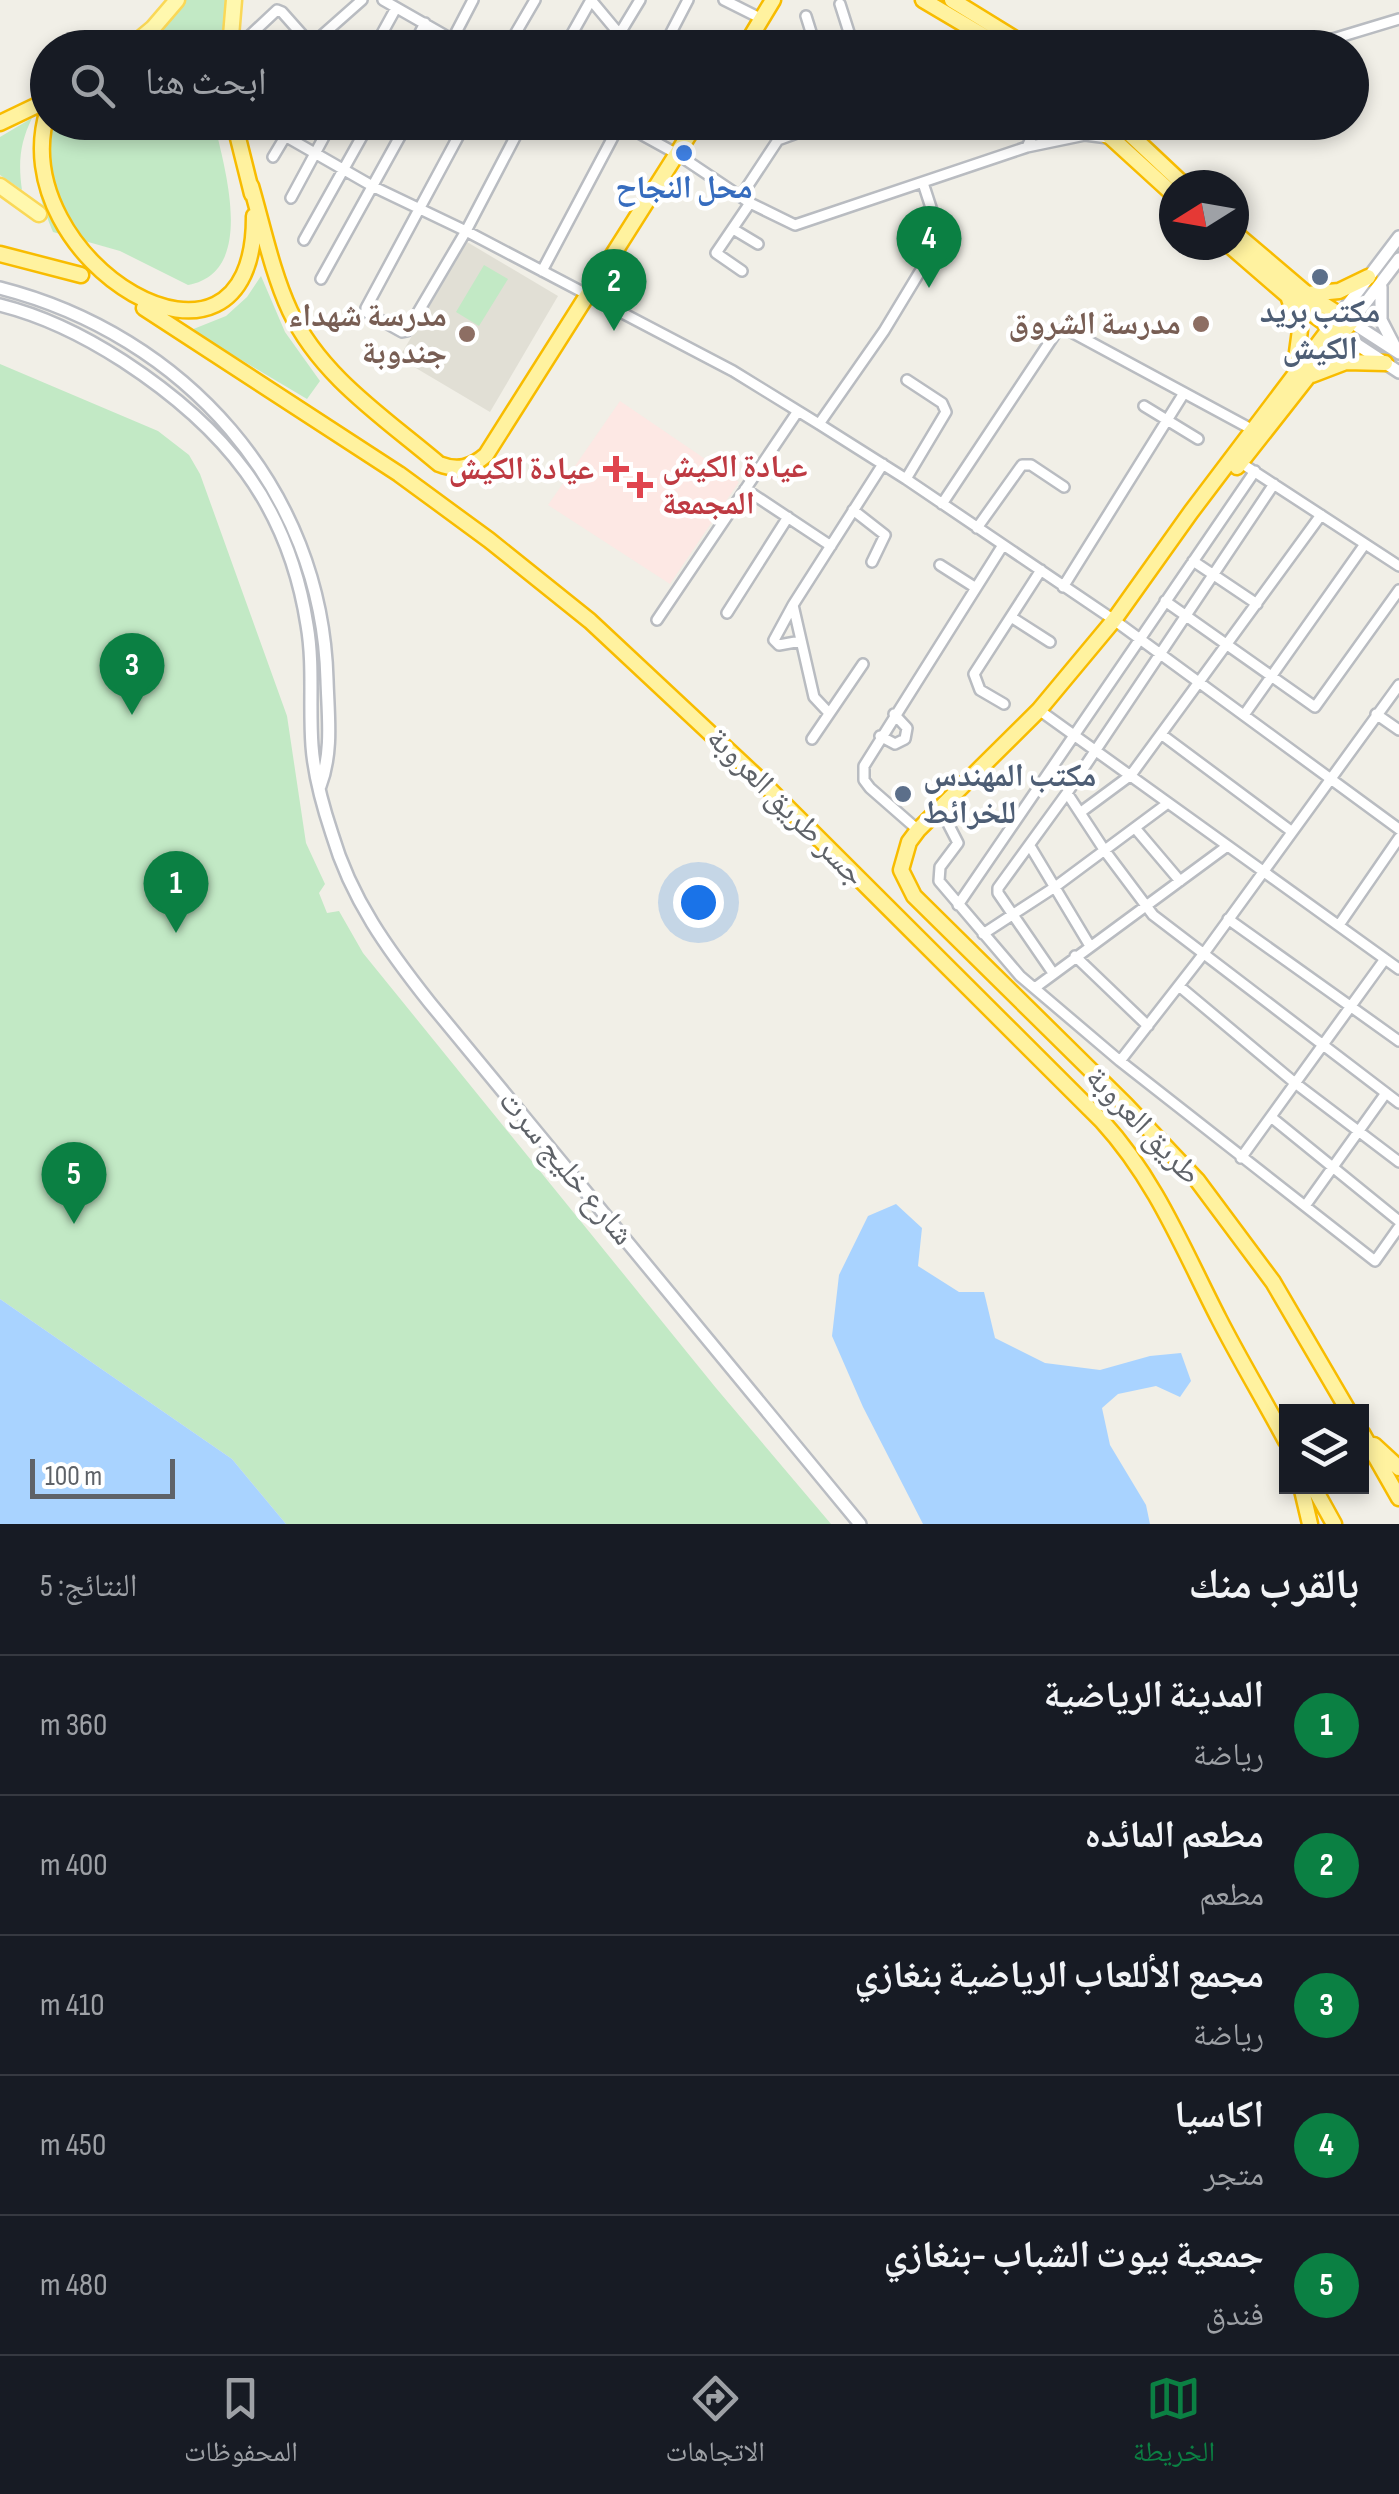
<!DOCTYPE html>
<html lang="ar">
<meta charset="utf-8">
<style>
:root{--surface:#171b24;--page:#242831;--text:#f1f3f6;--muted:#9ea1a6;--line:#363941;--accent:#0b8043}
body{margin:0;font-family:"Sofia Sans Condensed","Noto Naskh Arabic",sans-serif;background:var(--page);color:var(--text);direction:rtl}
.controls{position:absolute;right:30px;bottom:30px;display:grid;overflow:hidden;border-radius:0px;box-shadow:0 5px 15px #0003}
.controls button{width:90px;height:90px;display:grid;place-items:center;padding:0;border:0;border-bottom:2px solid var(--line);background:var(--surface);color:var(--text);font:50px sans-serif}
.compass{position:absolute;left:1159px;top:170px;width:90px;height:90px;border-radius:50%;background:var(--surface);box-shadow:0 5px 15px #0003;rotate:259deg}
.scale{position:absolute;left:30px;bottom:25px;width:145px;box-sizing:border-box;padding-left:10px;border:5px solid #5e6268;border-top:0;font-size:28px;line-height:35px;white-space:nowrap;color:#5e6268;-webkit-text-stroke:8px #fff;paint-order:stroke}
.you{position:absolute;left:698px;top:902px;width:35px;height:35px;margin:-25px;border:8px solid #fff;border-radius:50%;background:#1a73e8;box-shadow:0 0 0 15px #1a73e833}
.badge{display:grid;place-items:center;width:65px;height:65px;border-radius:50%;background:var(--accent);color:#fff;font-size:32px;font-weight:700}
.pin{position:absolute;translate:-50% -82px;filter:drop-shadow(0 2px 5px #0008)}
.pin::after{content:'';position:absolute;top:52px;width:35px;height:30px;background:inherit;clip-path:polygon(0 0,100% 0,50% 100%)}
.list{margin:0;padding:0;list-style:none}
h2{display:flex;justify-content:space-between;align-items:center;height:130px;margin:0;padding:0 40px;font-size:42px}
h2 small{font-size:32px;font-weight:400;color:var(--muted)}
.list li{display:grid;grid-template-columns:65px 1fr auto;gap:30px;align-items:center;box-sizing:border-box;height:140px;padding:0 40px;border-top:2px solid var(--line)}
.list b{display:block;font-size:38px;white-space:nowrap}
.list p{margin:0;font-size:32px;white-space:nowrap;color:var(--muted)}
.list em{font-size:32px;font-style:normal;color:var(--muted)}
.icon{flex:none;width:55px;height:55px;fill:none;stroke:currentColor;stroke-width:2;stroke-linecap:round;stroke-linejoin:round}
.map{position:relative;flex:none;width:1399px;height:1524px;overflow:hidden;direction:ltr}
.search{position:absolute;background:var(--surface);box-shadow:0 5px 15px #0003;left:30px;right:30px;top:30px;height:110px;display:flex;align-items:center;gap:25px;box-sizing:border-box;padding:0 35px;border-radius:55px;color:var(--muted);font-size:38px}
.sheet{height:830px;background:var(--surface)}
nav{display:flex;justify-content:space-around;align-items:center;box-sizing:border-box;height:140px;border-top:2px solid var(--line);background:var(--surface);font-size:28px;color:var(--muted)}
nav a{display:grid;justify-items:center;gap:5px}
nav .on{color:var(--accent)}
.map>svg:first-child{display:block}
.education{fill:#e1dfd5}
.medical{fill:#fde8e4}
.green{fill:#c2e9c5}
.water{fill:#a9d3ff}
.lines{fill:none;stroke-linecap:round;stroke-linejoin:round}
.minor-casing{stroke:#b9bcc1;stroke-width:14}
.secondary-casing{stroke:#babdc3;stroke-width:16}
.primary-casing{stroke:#fad857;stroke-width:19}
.trunk-casing{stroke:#f8bc00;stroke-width:19}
.minor{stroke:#fff;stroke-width:9}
.secondary{stroke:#fff;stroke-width:11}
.primary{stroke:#fff8ae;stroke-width:14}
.trunk{stroke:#fff29f;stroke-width:14}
.shop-dot{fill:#3f7fe0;stroke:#fff;stroke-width:4}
.service-dot{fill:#5c6f8a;stroke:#fff;stroke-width:4}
.education-dot{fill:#8d6e63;stroke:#fff;stroke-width:4}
.health-dot{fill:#e0444e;stroke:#fff;stroke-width:4}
.labels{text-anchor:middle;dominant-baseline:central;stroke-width:9;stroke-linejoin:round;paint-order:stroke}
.shop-label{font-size:32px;font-weight:bold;fill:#366cbe;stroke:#fff}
.service-label{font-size:32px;font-weight:bold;fill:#4e5e75;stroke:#fff}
.education-label{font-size:32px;font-weight:bold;fill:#785e54;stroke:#fff;text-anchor:end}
.health-label{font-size:32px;font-weight:bold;fill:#be3a42;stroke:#fff;text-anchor:start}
.street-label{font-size:32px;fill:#5e6268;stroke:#fff}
</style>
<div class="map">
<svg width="1399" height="1524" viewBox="0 0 1399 1524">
<rect width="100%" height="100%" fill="#f1efe7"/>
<path class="education" d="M467,242L558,296L490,412L399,358Z"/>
<path class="medical" d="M620,401L739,482L670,584L548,505Z"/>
<path class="green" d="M184,0H226L221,47L142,45Z
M32,118C20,143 18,162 22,190L0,175V137Z
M84,122L192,123L193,129L216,130C226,174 255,273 188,285L120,251L53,232C37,194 27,158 52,123H68L77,131L85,128Z
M484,265L508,279L479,326L456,312Z
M261,276L285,332L320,381L307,399L191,330L226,316L247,297Z
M0,364L158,431L189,455L200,474L287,716L306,843L325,884L319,893L327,913L339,911L363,953L716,1388L831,1524H286L232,1459L0,1299Z"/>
<path class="water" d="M896,1204L922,1228L918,1266L959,1292H984L995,1338L1045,1363L1100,1370L1150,1356L1181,1353L1191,1381L1180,1397L1156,1386L1118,1394L1102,1408L1110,1445L1146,1505L1150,1524H923L863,1407L832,1336L839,1275L868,1216Z
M0,1299L232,1459L286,1524H0Z"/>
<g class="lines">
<g class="minor-casing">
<path id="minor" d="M383,0L467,48
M724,0L762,19
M840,4L854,48
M806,16L816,48
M620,33L640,0
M310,46L362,0
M243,48L245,40L277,10L282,12L314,48
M374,48L396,8
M412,48L425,23
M448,48L473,0
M507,48L535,0
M564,48L591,0L631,48
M663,48L688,0
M1303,48L1399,19
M273,122L285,136L374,187L466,231L733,371L819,424L906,479L1114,620L1399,829
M466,122L366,308V312L402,332L407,331L466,231L523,122
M619,122L677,154L750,203L795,225L1027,147L1085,135L1108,138
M769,122L778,140
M1027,147L1039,122
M273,157L294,122
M741,196L778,140L827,122
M291,198L332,122
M733,229L758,244
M304,240L370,122
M542,271L621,122
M742,271L716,253L750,203
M321,279L408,122
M1144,406L1198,439
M819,424L884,331L936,245L938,229L923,183
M1238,461L1399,566
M906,479L946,412L942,403L907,380
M745,489L831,546
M942,504L1057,331L1066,329L1253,430
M853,510L885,535L872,562
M977,528L1022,465H1031L1064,487
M1193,561L1257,604
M940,565L976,588
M1063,587L1184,393
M1165,601L1315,707L1399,590
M793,605L814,697L829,713
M727,613L788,517
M1011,617L1050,642
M657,620L798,411
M801,641L779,645L774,640L793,605L883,464
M1004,704L980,690L974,674L1041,570
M1039,710L1399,969
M1376,714L1399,730
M1244,715L1365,544
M1161,734L1291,831
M880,736L895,744L905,739L907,728L894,714
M812,739L863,664
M1067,793L1105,851L1153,915L1399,1103
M940,808L958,843L940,867L939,881L1020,976L1120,1061L1375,1261L1399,1227
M1081,812L1131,775L1321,515
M1135,828L1180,881
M918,830L870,788L864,780V766L1003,545
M1030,846L1090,946
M958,905L1255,471
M1228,919L1399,1041
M1339,925L1399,838
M983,934L1055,887L1168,803
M1075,956L1148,1026
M1053,973L998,893V888L1067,793L1274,484
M1179,986L1295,1083L1399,1162
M1036,987L1226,847
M1120,1061L1205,952L1399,685
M1271,1117L1399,1221
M1241,1158L1385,959
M1305,1206L1386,1093"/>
</g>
<g class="secondary-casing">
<path id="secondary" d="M1399,259L1351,322L1399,353
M1381,287V320L1396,349
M0,288C184,335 322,488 327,680C328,715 333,752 320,786
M0,305C44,316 86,337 123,361C224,427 288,503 307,625C314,665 309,705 312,746C314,774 323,807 332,834C351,899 388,950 430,1003L860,1524
M1340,315L1399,237
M1341,334L1399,372"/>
</g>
<g class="primary-casing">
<path id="primary" d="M129,48L153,28L177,0
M230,48L234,0
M0,186L39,214"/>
</g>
<g class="trunk-casing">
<path id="trunk" d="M923,0L1004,48
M952,0L1030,48
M744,48L773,0
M48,110C0,260 255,415 254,216
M234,122L252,194
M1094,122L1174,195
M1117,122L1184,185
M0,123L48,100
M251,186C263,227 272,272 290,311C321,377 385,418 439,464C457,471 471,468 486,455L697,122
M1234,232L1307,294L1351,322L1237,467
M1229,245L1288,296L1336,331
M0,254L81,275
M1308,294L1339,291L1368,277
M1288,296L1300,330L1295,367
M144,308L399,474L489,540L590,621L758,778L1102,1121C1156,1180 1183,1249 1219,1319C1240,1360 1264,1400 1286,1441
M1340,315L1191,512L1114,620L1039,710L918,830L909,842L901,870L914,896L1126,1105L1197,1180L1273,1282L1349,1412
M1312,375L1346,362L1385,363
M1362,1433L1399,1498
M1374,1445L1399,1468
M1301,1486L1310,1524
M1313,1486L1334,1524"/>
</g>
<use href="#minor" class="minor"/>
<use href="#secondary" class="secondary"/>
<use href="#primary" class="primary"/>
<use href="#trunk" class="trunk"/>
</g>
<circle class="shop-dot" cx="684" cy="153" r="10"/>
<g class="service-dot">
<circle cx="1320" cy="277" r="10"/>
<circle cx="903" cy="794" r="10"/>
</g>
<g class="education-dot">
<circle cx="1201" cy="324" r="10"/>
<circle cx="467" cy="334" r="10"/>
</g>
<g class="health-dot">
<path d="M611 454h10v10h10v10h-10v10h-10v-10h-10v-10h10z"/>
<path d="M635 470h10v10h10v10h-10v10h-10v-10h-10v-10h10z"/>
</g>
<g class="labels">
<g class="shop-label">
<text x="684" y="188">محل النجاح</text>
</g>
<g class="service-label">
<text x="1320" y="312">مكتب بريد<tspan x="1320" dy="37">الكيش</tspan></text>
<text x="923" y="776" text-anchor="start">مكتب المهندس<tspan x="923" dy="37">للخرائط</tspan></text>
</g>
<g class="education-label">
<text x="447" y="316">مدرسة شهداء<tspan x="447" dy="37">جندوبة</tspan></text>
<text x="1181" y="324">مدرسة الشروق</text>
</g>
<g class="health-label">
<text x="662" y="467">عيادة الكيش<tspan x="662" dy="37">المجمعة</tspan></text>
<text x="594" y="469" text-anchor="end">عيادة الكيش</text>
</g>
<g class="street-label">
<text transform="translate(786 807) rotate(45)">جسر طريق العروبة</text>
<text transform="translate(1143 1126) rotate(46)">طريق العروبة</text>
<text transform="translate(566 1168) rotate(50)">شارع خليج سرت</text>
</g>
</g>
</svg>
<div class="controls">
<button><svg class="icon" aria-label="layers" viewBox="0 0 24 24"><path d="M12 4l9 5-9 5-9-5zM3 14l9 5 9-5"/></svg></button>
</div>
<svg class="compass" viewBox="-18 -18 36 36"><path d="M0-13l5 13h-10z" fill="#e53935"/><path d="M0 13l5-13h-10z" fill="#9ea1a6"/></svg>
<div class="scale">100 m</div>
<div class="you"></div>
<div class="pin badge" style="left:176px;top:933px">1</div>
<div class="pin badge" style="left:614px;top:331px">2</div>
<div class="pin badge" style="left:132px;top:715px">3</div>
<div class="pin badge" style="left:929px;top:288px">4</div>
<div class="pin badge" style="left:74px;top:1224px">5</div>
<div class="search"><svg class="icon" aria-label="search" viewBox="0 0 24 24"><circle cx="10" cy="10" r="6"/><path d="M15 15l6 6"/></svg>ابحث هنا</div>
</div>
<section class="sheet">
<h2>بالقرب منك<small>النتائج: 5</small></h2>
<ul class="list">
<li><span class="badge">1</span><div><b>المدينة الرياضية</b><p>رياضة</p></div><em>360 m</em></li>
<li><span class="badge">2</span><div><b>مطعم المائده</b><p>مطعم</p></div><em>400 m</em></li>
<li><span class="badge">3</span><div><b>مجمع الأللعاب الرياضية بنغازي</b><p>رياضة</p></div><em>410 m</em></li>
<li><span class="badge">4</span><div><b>اكاسيا</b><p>متجر</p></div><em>450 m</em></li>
<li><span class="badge">5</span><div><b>جمعية بيوت الشباب -بنغازي</b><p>فندق</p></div><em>480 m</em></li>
</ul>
</section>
<nav>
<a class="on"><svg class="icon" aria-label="map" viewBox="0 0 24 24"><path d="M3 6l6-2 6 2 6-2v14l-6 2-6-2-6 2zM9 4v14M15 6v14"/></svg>الخريطة</a>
<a><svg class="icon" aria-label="directions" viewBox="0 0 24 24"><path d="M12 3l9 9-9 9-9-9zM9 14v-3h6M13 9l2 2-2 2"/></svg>الاتجاهات</a>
<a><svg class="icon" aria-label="saved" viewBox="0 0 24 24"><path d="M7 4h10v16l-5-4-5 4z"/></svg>المحفوظات</a>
</nav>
